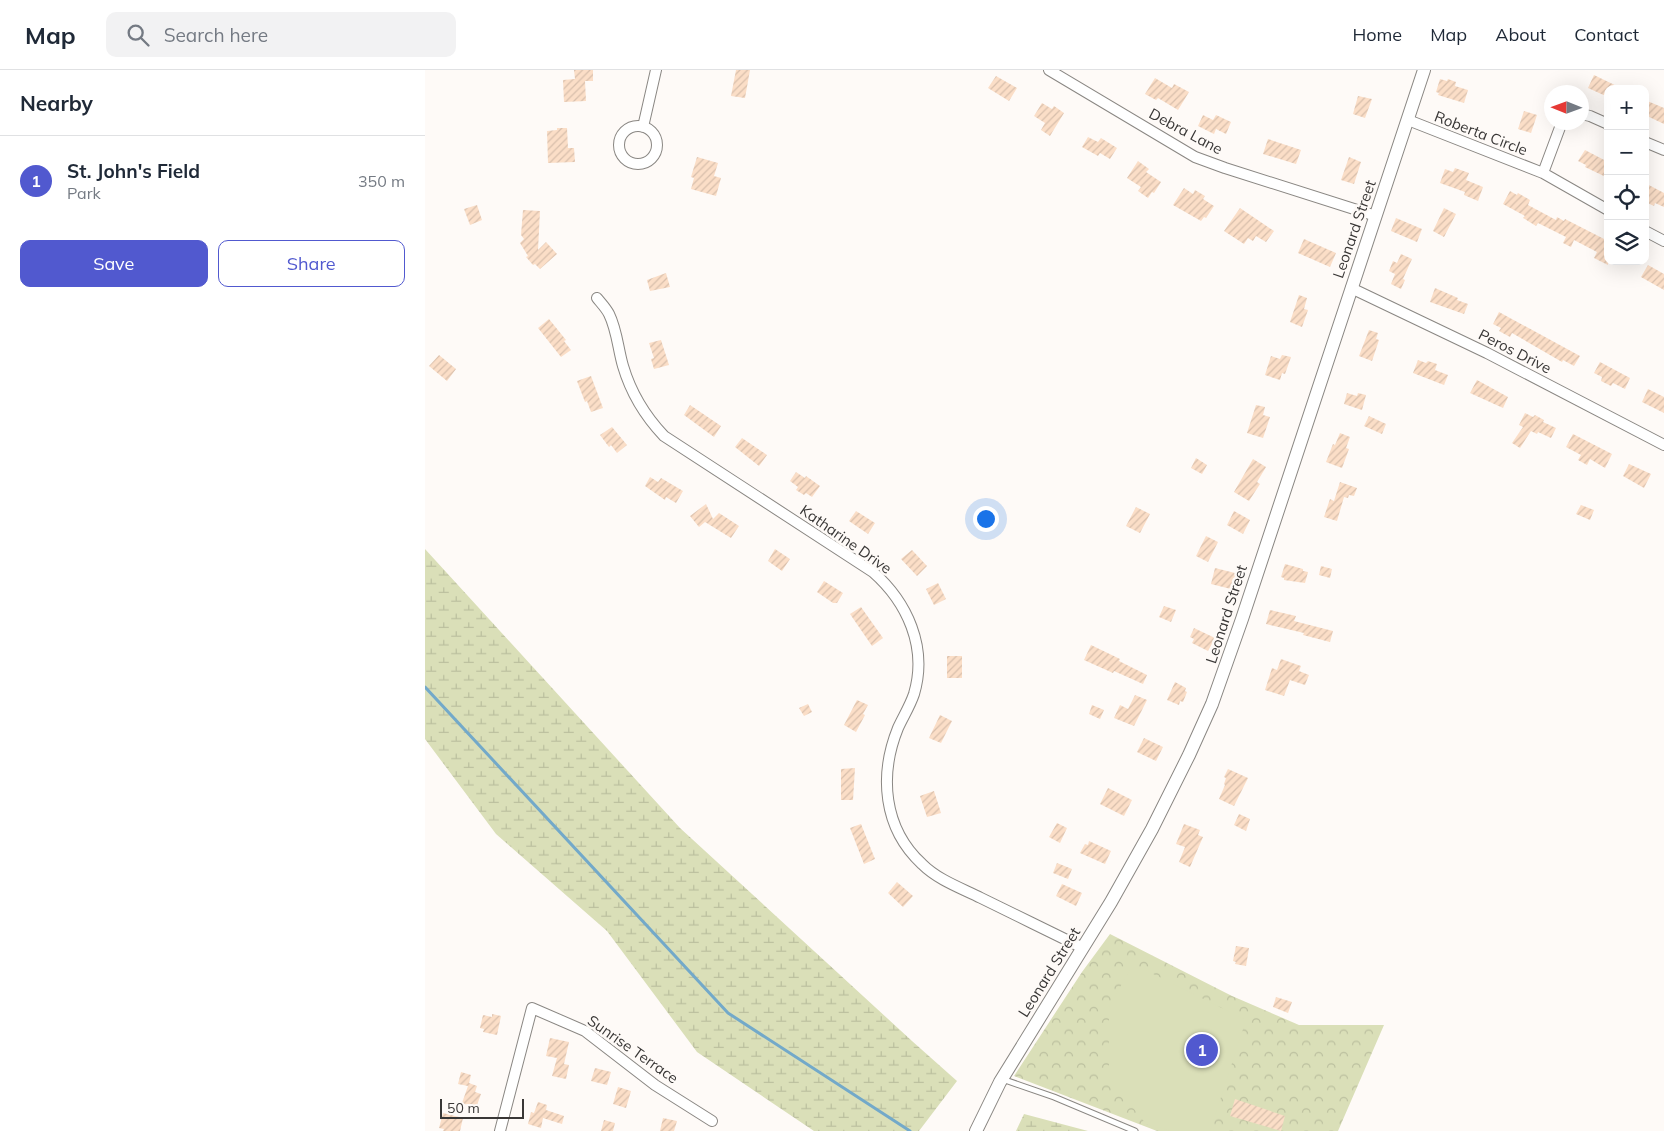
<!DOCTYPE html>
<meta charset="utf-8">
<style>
:root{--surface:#fff;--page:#f2f2f3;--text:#1f2937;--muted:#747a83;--line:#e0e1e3;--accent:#5159cf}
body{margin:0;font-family:Mulish,sans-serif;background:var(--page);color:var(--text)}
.controls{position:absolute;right:15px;top:15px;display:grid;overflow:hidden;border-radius:10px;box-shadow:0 5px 20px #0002}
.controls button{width:45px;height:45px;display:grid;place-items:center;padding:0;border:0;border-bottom:1px solid var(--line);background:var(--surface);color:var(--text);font:25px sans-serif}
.compass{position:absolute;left:1119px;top:15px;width:45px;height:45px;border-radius:50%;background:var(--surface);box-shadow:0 5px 20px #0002;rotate:271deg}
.scale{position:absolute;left:15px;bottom:12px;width:84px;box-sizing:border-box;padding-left:5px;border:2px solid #393736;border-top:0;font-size:14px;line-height:18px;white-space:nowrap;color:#393736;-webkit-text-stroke:4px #fefaf7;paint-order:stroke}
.you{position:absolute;left:560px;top:448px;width:18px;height:18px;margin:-12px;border:4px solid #fff;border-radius:50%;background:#1a73e8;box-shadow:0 0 0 8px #1a73e833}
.badge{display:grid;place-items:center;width:32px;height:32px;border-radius:50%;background:var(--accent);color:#fff;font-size:16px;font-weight:700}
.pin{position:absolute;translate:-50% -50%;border:2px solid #fff;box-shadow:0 1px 5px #0006}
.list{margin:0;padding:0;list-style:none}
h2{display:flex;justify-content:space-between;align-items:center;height:65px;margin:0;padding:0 20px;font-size:21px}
h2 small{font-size:16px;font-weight:400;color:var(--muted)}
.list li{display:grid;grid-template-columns:32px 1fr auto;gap:15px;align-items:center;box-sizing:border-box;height:90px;padding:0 20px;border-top:1px solid var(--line)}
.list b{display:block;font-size:19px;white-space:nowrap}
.list p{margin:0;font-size:16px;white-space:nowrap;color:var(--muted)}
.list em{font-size:16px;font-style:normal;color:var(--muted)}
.actions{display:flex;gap:10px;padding:15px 20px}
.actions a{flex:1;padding:11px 0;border:1px solid var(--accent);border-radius:10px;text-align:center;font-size:18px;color:var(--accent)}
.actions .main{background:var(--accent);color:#fff}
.icon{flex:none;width:28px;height:28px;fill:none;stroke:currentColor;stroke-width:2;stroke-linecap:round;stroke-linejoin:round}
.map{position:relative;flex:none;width:1239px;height:1061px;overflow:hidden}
header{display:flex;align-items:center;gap:30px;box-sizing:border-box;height:70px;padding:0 25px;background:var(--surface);border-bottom:1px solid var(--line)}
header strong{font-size:24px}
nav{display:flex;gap:28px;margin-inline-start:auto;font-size:18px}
.search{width:350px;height:45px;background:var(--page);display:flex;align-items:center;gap:12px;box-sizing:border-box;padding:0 18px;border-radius:10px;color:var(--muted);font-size:19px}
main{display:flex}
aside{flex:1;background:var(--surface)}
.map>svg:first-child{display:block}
.wetland{fill:url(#wetland-marsh)}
.park{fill:url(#park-crowns)}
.garden{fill:#dadfb8}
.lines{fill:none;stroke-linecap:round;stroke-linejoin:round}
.stream{stroke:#73a9c9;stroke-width:3}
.building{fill:url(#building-hatch)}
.service-casing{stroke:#8a8783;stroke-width:7}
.minor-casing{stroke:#8a8783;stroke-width:12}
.tertiary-casing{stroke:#8a8783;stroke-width:14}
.service{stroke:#fff;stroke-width:5}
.minor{stroke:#fff;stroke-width:10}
.tertiary{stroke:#fff;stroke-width:12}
.labels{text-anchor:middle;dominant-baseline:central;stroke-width:5;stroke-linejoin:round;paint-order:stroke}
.street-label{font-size:15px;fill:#393736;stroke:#fefaf7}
</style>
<header>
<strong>Map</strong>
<div class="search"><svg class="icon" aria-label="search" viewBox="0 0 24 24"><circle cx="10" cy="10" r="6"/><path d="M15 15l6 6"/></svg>Search here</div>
<nav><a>Home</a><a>Map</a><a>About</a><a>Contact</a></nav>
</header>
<main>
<aside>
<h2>Nearby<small></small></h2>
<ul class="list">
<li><span class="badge">1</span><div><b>St. John's Field</b><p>Park</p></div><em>350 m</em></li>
</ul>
<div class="actions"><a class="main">Save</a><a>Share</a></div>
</aside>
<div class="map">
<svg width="1239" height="1061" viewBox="0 0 1239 1061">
<defs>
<pattern id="wetland-marsh" width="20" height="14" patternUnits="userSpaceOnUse" patternTransform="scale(1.25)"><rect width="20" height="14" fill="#dadfb8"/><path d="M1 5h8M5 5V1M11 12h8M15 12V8" fill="none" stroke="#bcc09f"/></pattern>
<pattern id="park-crowns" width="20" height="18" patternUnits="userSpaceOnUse" patternTransform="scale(1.25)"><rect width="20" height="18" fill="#dadfb8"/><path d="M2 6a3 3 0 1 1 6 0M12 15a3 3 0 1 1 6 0" fill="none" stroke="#bcc09f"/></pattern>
<pattern id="building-hatch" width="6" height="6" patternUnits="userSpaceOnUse" patternTransform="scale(1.25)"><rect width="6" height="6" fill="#fbdec7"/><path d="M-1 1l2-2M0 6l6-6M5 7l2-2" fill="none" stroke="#d8bfac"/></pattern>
</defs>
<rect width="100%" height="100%" fill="#fefaf7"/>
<path class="wetland" d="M0,479L255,758L487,971L532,1011L494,1061H389L272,982L182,861L71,764L0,669Z
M599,1044L663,1061H591Z"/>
<path class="park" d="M685,864L807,926L874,955H959L913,1061H732L589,1006L657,902Z"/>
<path class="garden" d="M708,894L821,950L785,1061H747L721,1054L684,1007V937Z"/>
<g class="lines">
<path class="stream" d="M0,617L303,943L485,1061"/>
</g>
<path class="building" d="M149,0H168V11H160L161,31L139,32L138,10L150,9Z
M311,0H325L320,28L306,26Z
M1169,5L1198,19H1183V27L1163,18Z
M571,6L592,18L584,31L563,18Z
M730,8L747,18L749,14L764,22L753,40L733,28L731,30L720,24Z
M1015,9L1022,11L1023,9L1031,12L1030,16L1043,20L1039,33L1013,25L1014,23L1011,22Z
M933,26L947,29L940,48L928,44Z
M1220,30L1239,38V54L1220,45Z
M617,33L627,39L629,36L639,43L625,66L616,60L620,53L609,46Z
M1099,41L1112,45L1106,63L1093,59Z
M778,45L788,50L791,45L806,52L801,64L791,59L789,64L773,56Z
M132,58H142L143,78H149L150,92L123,93L122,61L132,60Z
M663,67L673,72L676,68L692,78L685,89L675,83L673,86L657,77Z
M843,69L876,80L871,94L838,84Z
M1160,80L1183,92V108L1160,97L1161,95L1153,91Z
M272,87L293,93L289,106L296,108L291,126L266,119L269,108L266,107Z
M924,87L936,92L929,114L916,110Z
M713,91L724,99L721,102L736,112L729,123L727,122L723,128L713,121L716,117L702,108Z
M1030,98L1044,103L1041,110L1058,117L1053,131L1039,125L1040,122L1015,113L1020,99L1028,102Z
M1220,113L1239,123V137L1230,133L1229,136L1220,132Z
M759,118L768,124L770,120L780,126L778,129L789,136L781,148L779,147L776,151L748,135Z
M1085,121L1092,125L1093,123L1105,130L1103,135L1131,150L1132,147L1139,151L1140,149L1183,171V195L1169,188L1172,182L1149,170L1146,177L1138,173L1141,167L1113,153L1111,156L1098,148L1100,146L1078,134Z
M52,135L57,150L45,155L39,139Z
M815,138L849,161L841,172L831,166L828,171L823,168L819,174L799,161Z
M1019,138L1031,144L1019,167L1008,161Z
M98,140L115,141L113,180L121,172L132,184L115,199L110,194L108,195L101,187L103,186L95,173L99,169L96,165Z
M971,148L997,159L992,172L966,161Z
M879,169L911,183L905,197L873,183Z
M976,184L987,189L978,209L980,210L976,219L966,214L970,204L964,201L968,191L972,193Z
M1223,195L1239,204V220L1216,207Z
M241,203L245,217L225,221L222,210Z
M1010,218L1033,228L1032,230L1043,234L1039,244L1005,232Z
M874,225L882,228L879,239L883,240L877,257L865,252Z
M1074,242L1155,286L1149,296L1138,290L1137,292L1087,263L1085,267L1074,261L1076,258L1068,254Z
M124,249L141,270L139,271L146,280L136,287L113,258Z
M944,260L953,263L951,269L954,270L947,291L934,286Z
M236,270L244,295L229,299L226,289L229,288L224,273Z
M14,285L31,299L22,311L4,296Z
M857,285L866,287L860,304L857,303L855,310L840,305L846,286L855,289Z
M993,290L1001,293L1003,291L1012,294L1010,300L1023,305L1019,315L988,303Z
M1175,292L1205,308L1200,319L1188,313L1186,316L1176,311L1177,307L1169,303Z
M166,306L178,338L166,342L162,331L160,332L152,311Z
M1052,310L1083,327L1078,338L1045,323Z
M1223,319L1239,327V343L1217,332Z
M922,323L932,326L933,323L941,325L937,340L919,334Z
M265,335L296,356L289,367L259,345Z
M831,335L840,337L838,345L845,347L838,368L822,363Z
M1100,343L1108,347L1110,345L1119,350L1118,352L1131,358L1126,368L1113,362L1112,364L1106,361L1095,378L1087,373L1098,357L1094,355Z
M944,346L961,354L957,364L939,356Z
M187,357L202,375L192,383L186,375L184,377L175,365Z
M915,363L925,367L921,378L924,379L917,398L901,392L908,374L910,375Z
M1148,364L1187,384L1180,398L1165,389L1162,395L1153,390L1156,385L1141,377Z
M317,368L342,385L334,396L310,377Z
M771,388L782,395L777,404L766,398Z
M828,389L841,397L832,412L835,414L824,431L809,422Z
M1204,394L1226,404L1219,418L1198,406Z
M371,402L380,408L381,406L395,416L387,427L381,423L379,425L371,420L373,417L365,411Z
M225,407L233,412L236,408L258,421L251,433L241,427L240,430L220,416Z
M915,412L932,418L929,426L924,425L923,428L919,427L912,451L899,447L905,429L909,431Z
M281,434L288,449L294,443L314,456L306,468L280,452L274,457L265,446Z
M1156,435L1169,440L1165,450L1151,444Z
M711,437L725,444L715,463L701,456Z
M431,441L450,453L443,464L424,451Z
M809,441L825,450L818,464L802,455Z
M781,466L793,472L783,492L771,486Z
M350,479L365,489L357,501L343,491Z
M487,480L502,496L492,506L476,489Z
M860,494L878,499V501L883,502L880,513L859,510V508L856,507Z
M896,496L907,499L905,508L894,505Z
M790,498L814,504L810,520L786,514Z
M399,511L418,523L412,533H408L392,522Z
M513,513L521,529L509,535L501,519Z
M739,536L751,540L746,552L734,547Z
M436,537L458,568L447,576L425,544Z
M845,540L871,546L869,551L908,561L905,572L878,565L879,563L841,554Z
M769,558L790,568L783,581L767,573L769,569L765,567Z
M666,575L695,589L694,591L722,605L718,614L689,601L688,603L659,590Z
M522,586H537V608H522Z
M856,589L876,596L874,601L884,605L880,615L865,610L859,626L840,620L847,598L852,600Z
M750,612L761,618L760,621L762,622L758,632L755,631L754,635L742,630Z
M710,625L722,630L709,656L689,648L695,635L703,639Z
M432,630L443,635L438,644L440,645L431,662L419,655Z
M383,634L387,642L379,646L374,638Z
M667,635L679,640L675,649L664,644Z
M515,645L527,651L516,673L504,668Z
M719,668L738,677L731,691L712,682Z
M430,698L428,730H416V699Z
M803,699L823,708L809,736L794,729L800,715L799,714L801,708L799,707Z
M683,718L707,730L699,746L675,734Z
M509,721L516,743L502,747L495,726Z
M814,744L825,749L821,761L809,755Z
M632,753L642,758L635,773L624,767Z
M436,754L450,789L439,794L425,758Z
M759,754L775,760L773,765L778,767L765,797L754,792L760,777L751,774Z
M664,771L686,781L680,794L655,783L660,774L663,775Z
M632,793L647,799L643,809L628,803Z
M472,812L488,826L478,837L463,823Z
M637,814L657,823L651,836L631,826Z
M811,876L824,878L821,896L810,894L811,892L808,891Z
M851,927L867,932L863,943L848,937Z
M67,944L76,946L72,965L58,962L59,959L55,958L58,945L67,947Z
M125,968L144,972L139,994L144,995L141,1009L127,1006L132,988L121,986Z
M170,998L186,1002L182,1015L166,1011Z
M36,1002L46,1005L44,1013L52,1016L50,1022L56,1024L51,1038L37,1033L43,1016L33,1014Z
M193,1017L206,1021L201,1038L188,1034Z
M810,1029L860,1046L856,1061L805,1046Z
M113,1032L122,1035L121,1040L139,1046L137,1054L118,1048L116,1058L103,1054L106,1042L109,1043Z
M18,1043L38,1048L35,1061H18L19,1059L14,1058Z
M238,1048L252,1051L249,1061H235Z
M179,1050L190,1053L188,1061H176Z"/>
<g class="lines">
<g class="service-casing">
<path id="service" d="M577,1009L629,1027L710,1061"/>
</g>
<g class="minor-casing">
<path id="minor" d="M624,0L770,87L800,98L951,146
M1156,44L1165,46L1183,54
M983,50L1118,103L1183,140
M194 75a19 19 0 1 1 38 0a19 19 0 1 1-38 0Z
M218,57L231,0
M1220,72L1239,80
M1118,103L1137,52
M1220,161L1239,171
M926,218L1062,283L1239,375
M172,228C176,233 181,238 184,244C192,260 193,279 198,296C206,323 220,346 239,366L448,502C482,532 503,577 489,624C485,636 478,647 473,658C454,705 458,758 497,794C513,810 536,818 556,828C590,845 624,861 658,878
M75,1061L107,938L160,961L230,1015L287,1051"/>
</g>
<g class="tertiary-casing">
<path id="tertiary" d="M551,1061L575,1012L686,832L727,759L764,685L787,634L817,549L999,0"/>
</g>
<use href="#service" class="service"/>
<use href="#minor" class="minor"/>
<use href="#tertiary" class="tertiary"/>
</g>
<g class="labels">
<g class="street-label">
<text transform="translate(761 61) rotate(28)">Debra Lane</text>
<text transform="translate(1056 63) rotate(21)">Roberta Circle</text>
<text transform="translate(929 159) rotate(-71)">Leonard Street</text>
<text transform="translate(1090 281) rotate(27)">Peros Drive</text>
<text transform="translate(421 469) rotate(35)">Katharine Drive</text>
<text transform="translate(801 544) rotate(-72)">Leonard Street</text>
<text transform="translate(624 902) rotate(-58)">Leonard Street</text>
<text transform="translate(208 979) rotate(35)">Sunrise Terrace</text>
</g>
</g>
</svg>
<div class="controls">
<button>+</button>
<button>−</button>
<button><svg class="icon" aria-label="locate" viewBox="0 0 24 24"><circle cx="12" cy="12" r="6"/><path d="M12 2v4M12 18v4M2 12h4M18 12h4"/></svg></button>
<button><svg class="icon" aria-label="layers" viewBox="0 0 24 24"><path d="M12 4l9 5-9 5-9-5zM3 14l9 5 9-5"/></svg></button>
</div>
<svg class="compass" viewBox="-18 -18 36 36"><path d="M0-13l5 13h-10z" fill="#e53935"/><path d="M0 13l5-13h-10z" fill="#747a83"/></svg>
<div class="scale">50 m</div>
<div class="you"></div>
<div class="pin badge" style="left:777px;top:980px">1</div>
</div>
</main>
